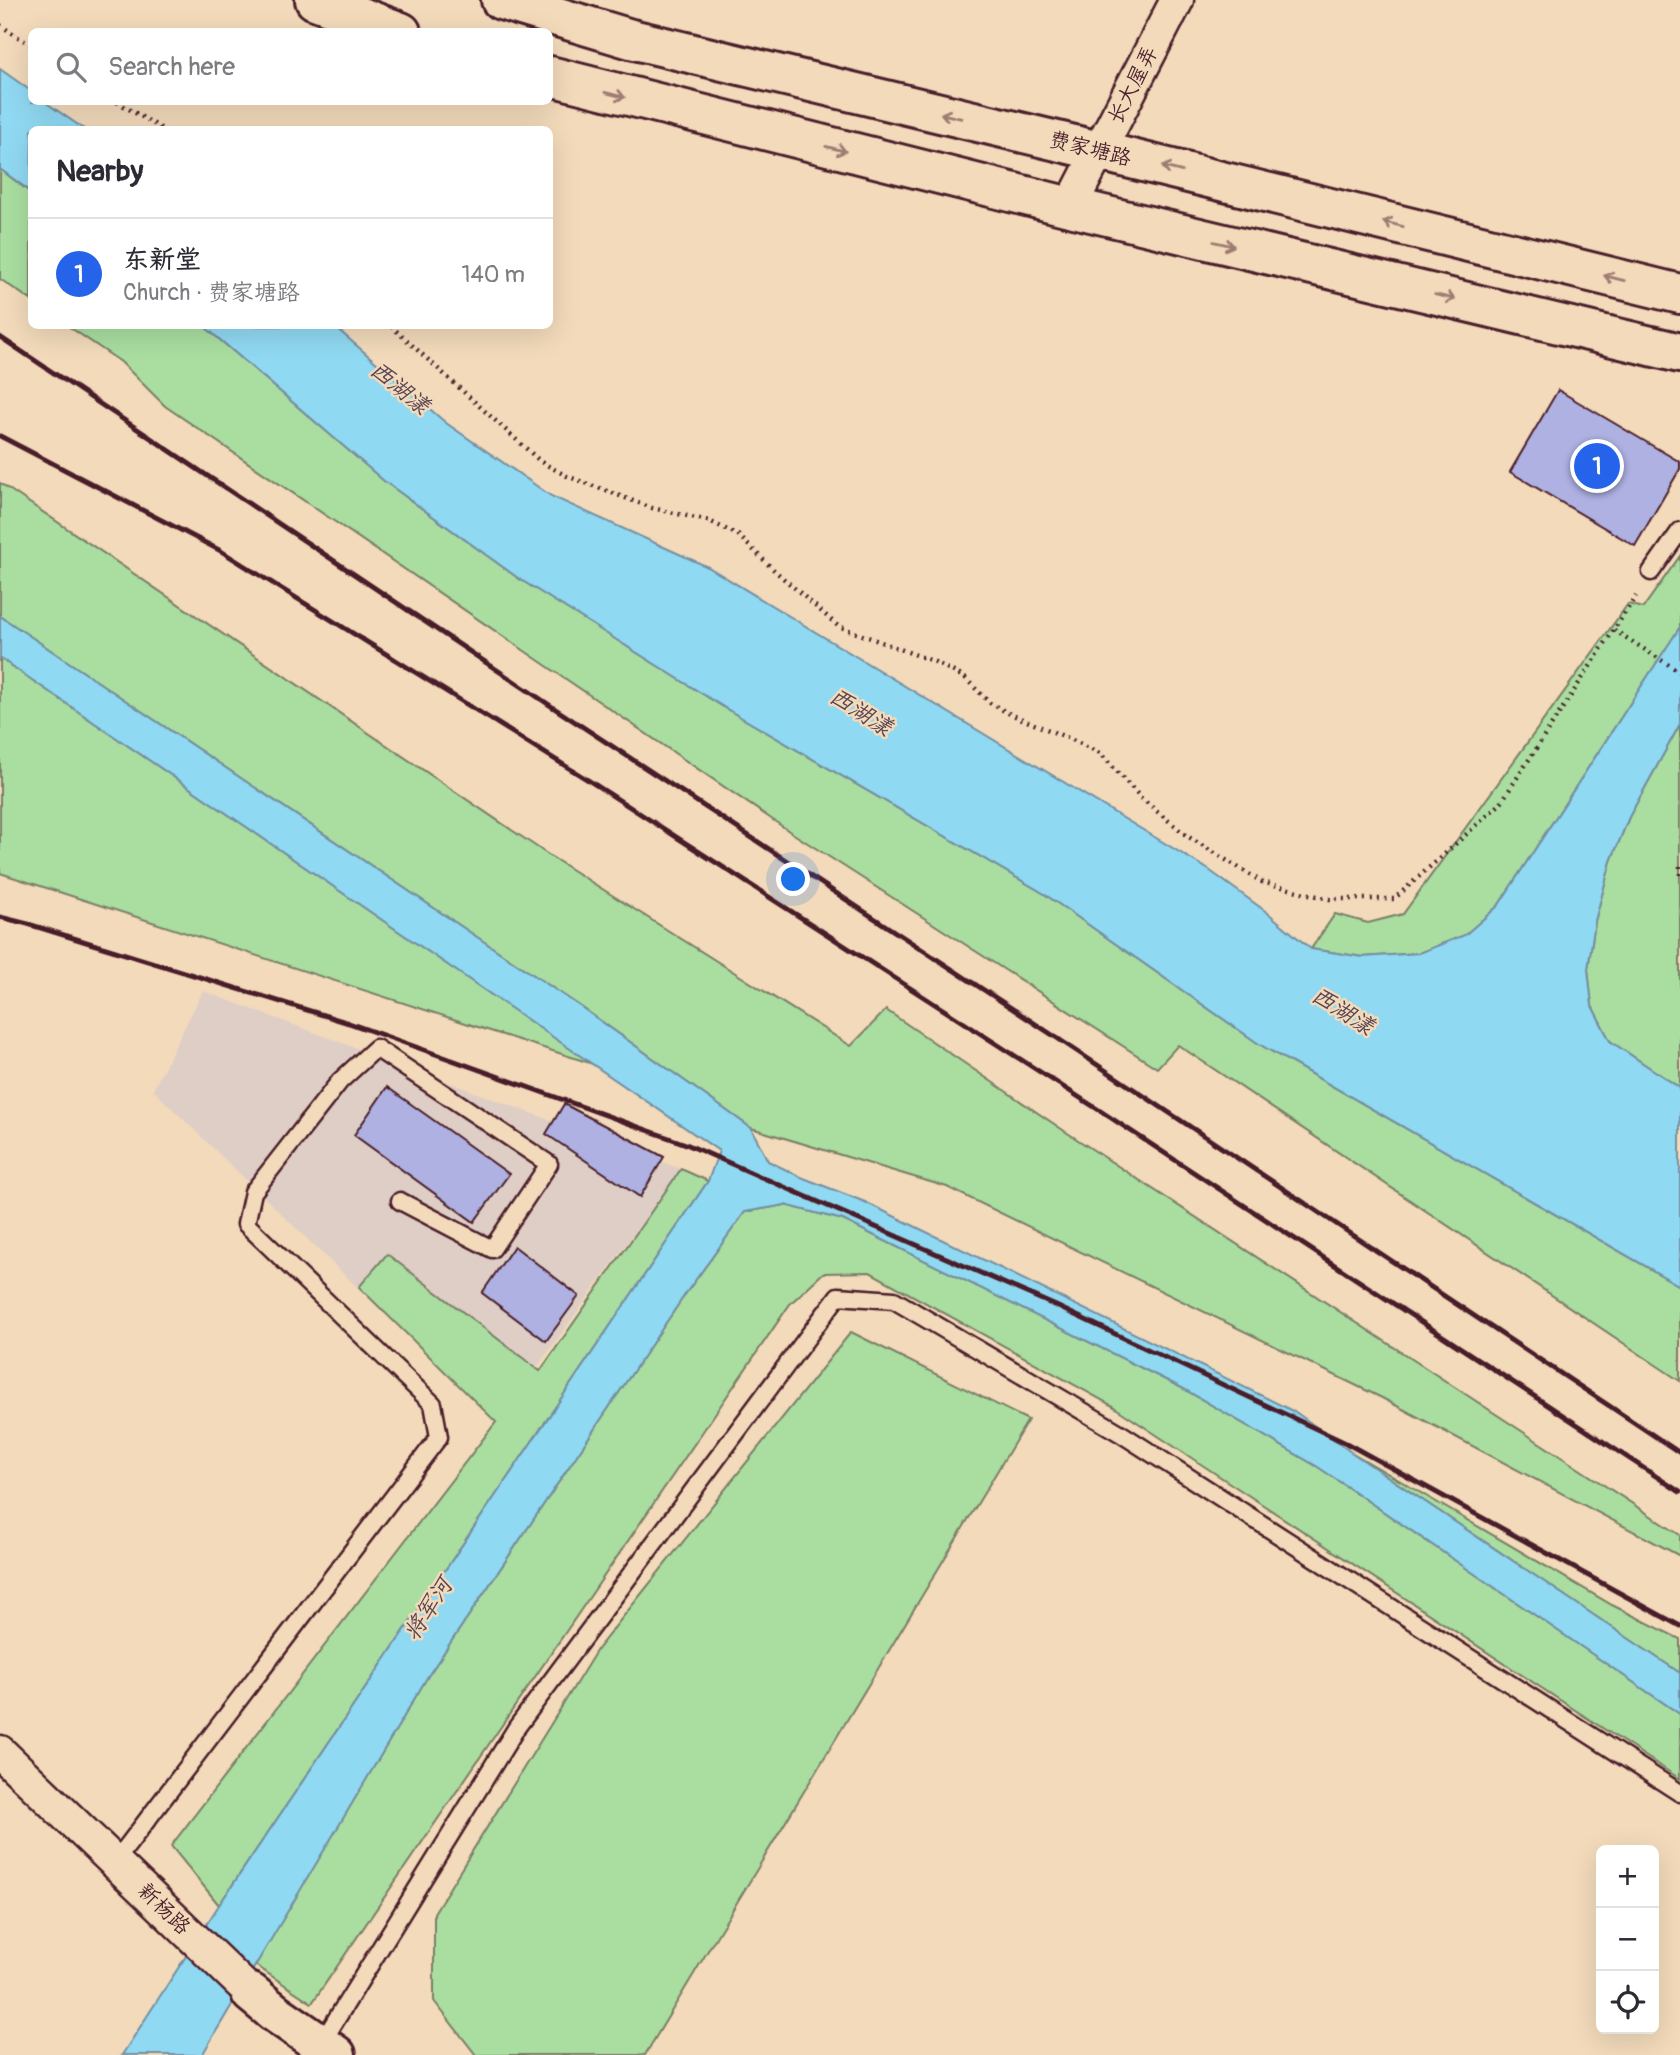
<!DOCTYPE html>
<meta charset="utf-8">
<style>
:root{--surface:#fff;--page:#f2f2f3;--text:#2b2b33;--muted:#7c7c81;--line:#e1e1e2;--accent:#2563eb}
body{margin:0;font-family:Pangolin,"LXGW WenKai TC",sans-serif;background:var(--page);color:var(--text)}
.controls{position:absolute;right:21px;bottom:21px;display:grid;overflow:hidden;border-radius:10px;box-shadow:0 7px 28px #0002}
.controls button{width:63px;height:63px;display:grid;place-items:center;padding:0;border:0;border-bottom:2px solid var(--line);background:var(--surface);color:var(--text);font:35px sans-serif}
.you{position:absolute;left:794px;top:880px;width:24px;height:24px;margin:-18px;border:5px solid #fff;border-radius:50%;background:#1a73e8;box-shadow:0 0 0 10px #1a73e833}
.badge{display:grid;place-items:center;width:46px;height:46px;border-radius:50%;background:var(--accent);color:#fff;font-size:23px;font-weight:700}
.pin{position:absolute;translate:-50% -50%;border:4px solid #fff;box-shadow:0 2px 7px #0006}
.list{margin:0;padding:0;list-style:none}
h2{display:flex;justify-content:space-between;align-items:center;height:91px;margin:0;padding:0 28px;font-size:30px}
h2 small{font-size:23px;font-weight:400;color:var(--muted)}
.list li{display:grid;grid-template-columns:46px 1fr auto;gap:21px;align-items:center;box-sizing:border-box;height:112px;padding:0 28px;border-top:2px solid var(--line)}
.list b{display:block;font-size:26px;white-space:nowrap}
.list p{margin:0;font-size:23px;white-space:nowrap;color:var(--muted)}
.list em{font-size:23px;font-style:normal;color:var(--muted)}
.icon{flex:none;width:38px;height:38px;fill:none;stroke:currentColor;stroke-width:2;stroke-linecap:round;stroke-linejoin:round}
.map{position:relative;flex:none;width:1680px;height:2055px;overflow:hidden}
.search{position:absolute;background:var(--surface);box-shadow:0 7px 28px #0002;left:28px;top:28px;width:525px;height:77px;display:flex;align-items:center;gap:18px;box-sizing:border-box;padding:0 24px;border-radius:10px;color:var(--muted);font-size:26px}
.panel{position:absolute;background:var(--surface);box-shadow:0 7px 28px #0002;left:28px;top:126px;width:525px;height:203px;border-radius:10px}
.map>svg:first-child{display:block}
.built{fill:#decec6}
.green{fill:#a9dea0;stroke:#7a7e66;stroke-width:2}
.water{fill:#90d9f2;stroke:#748fa2;stroke-width:2}
.building{fill:#aeb1e2;stroke:#4a1f2b;stroke-width:2}
.lines{fill:none;stroke-linecap:round;stroke-linejoin:round}
.service-casing{stroke:#4a1f2b;stroke-width:21}
.minor-casing{stroke:#4a1f2b;stroke-width:37}
.tertiary-casing{stroke:#4a1f2b;stroke-width:44}
.path{stroke:#4a1f2b;stroke-width:4.5;stroke-dasharray:2 5;stroke-linecap:butt}
.service{stroke:#f2daba;stroke-width:16}
.minor{stroke:#f2daba;stroke-width:32}
.tertiary{stroke:#f2daba;stroke-width:38}
.rail{stroke:#4a1f2b;stroke-width:5}
.oneway{stroke:#9e7c72}
.labels{text-anchor:middle;dominant-baseline:central;stroke-width:5;stroke-linejoin:round;paint-order:stroke}
.street-label{font-size:21px;fill:#4a1f2b;stroke:#f2daba}
.water-label{font-size:23px;font-style:italic;fill:#584453;stroke:#f2daba}
</style>
<div class="map">
<svg width="1680" height="2055" viewBox="0 0 1680 2055">
<rect width="100%" height="100%" fill="#f2daba"/>
<filter id="ink" filterUnits="userSpaceOnUse"><feTurbulence type="fractalNoise" baseFrequency=".0143" numOctaves="2"/><feDisplacementMap in="SourceGraphic" scale="14" xChannelSelector="R" yChannelSelector="G"/><feConvolveMatrix kernelMatrix="1 2 1 2 8 2 1 2 1" color-interpolation-filters="sRGB"/></filter>
<g filter="url(#ink)">
<path class="built" d="M203,991L681,1169L497,1422L153,1090Z"/>
<path class="green" d="M0,169L31,193V300L0,279Z
M68,326H204L384,481L518,578L725,708L1043,893L1259,1044L1680,1286V1381L1178,1045L1157,1068L789,831L165,406L121,362Z
M0,483L550,856L851,1046L886,1010L1066,1132L1680,1535V1556L1382,1398L947,1187L751,1128L581,1007L0,616Z
M1680,556V627L1498,906L1465,935L1419,953L1363,957L1311,949L1335,914L1368,923L1403,914L1628,604L1643,608Z
M0,658L593,1064L0,873Z
M1680,724V1088L1610,1041L1592,1006L1588,969L1595,921L1611,861L1629,817Z
M681,1169L708,1181L219,1905L171,1846L496,1422L359,1287L387,1254L540,1371Z
M785,1205L843,1220L1182,1388L1318,1467L1680,1714V1779L1111,1405L870,1272L823,1273L790,1304L312,2003L255,1965L428,1676L686,1293L745,1212Z
M851,1332L1028,1420L645,2055H476L434,2001V1913L598,1648Z
M1351,1452L1612,1605L1680,1639V1673Z"/>
<path class="water" d="M0,69L31,91L32,102H45L84,129L32,130L31,192L0,169Z
M204,326H334L446,423L551,496L708,567L1209,870L1268,913L1311,949L1363,957L1419,953L1465,935L1498,906L1680,627V724L1629,817L1611,861L1595,921L1588,969L1592,1006L1610,1041L1680,1088V1286L1259,1044L1043,893L725,708L518,578L384,481Z
M0,616L581,1007L751,1128L768,1161L801,1177L865,1202L1297,1413L1351,1452L1680,1673V1714L1318,1467L1182,1388L843,1220L785,1205L745,1212L686,1293L428,1676L202,2055H122L219,1905L708,1181L719,1151L0,658Z"/>
<path class="building" d="M1558,390L1680,462V469L1635,546L1510,472Z
M387,1087L509,1174L474,1222L354,1135Z
M564,1104L664,1157L640,1197L546,1134Z
M514,1246L579,1296L546,1341L482,1293Z"/>
<g class="lines">
<g class="service-casing">
<path id="service" d="M1651,572L1680,531
M115,1862L439,1437L433,1404L246,1224L253,1192L340,1081L376,1048L549,1164L492,1249L400,1201
M321,2044L517,1727L838,1296L894,1300L1120,1433L1680,1793"/>
</g>
<g class="minor-casing">
<path id="minor" d="M1070,207L1177,0
M0,1752L251,1993"/>
</g>
<g class="tertiary-casing">
<path id="tertiary" d="M315,0L401,32
M501,0L631,39L1099,151L1680,294
M550,76L1070,207L1680,353
M251,1993L274,2012L336,2055"/>
</g>
<path class="path" d="M0,25L32,46
M117,102L164,130
M391,326L541,462L567,476L652,508L709,521L738,535L775,571L838,626L935,662L965,678L990,703L1010,714L1068,738L1100,753L1142,799L1187,836L1262,882L1329,899H1394L1500,804L1636,596
M1614,630L1680,672
M1680,866V880"/>
<use href="#service" class="service"/>
<use href="#minor" class="minor"/>
<use href="#tertiary" class="tertiary"/>
<path class="rail" d="M0,337L554,708L1054,1036L1680,1453
M0,436L221,551L588,780L1102,1112L1680,1492
M0,917L28,924L349,1023L686,1144L1056,1306L1346,1443L1680,1626"/>
</g>
<defs><path id="oneway-shaft" d="M-6 0H5M1.5-3L5.5 0L1.5 3" fill="none" stroke-width="1.6" stroke-linecap="round" stroke-linejoin="round" transform="scale(1.75)"/></defs>
<g class="oneway">
<use href="#oneway-shaft" transform="translate(615 95) rotate(14)"/>
<use href="#oneway-shaft" transform="translate(951 116) rotate(-167)"/>
<use href="#oneway-shaft" transform="translate(836 149) rotate(14)"/>
<use href="#oneway-shaft" transform="translate(1172 169) rotate(-166)"/>
<use href="#oneway-shaft" transform="translate(1393 224) rotate(-166)"/>
<use href="#oneway-shaft" transform="translate(1224 244) rotate(13)"/>
<use href="#oneway-shaft" transform="translate(1614 278) rotate(-166)"/>
<use href="#oneway-shaft" transform="translate(1445 297) rotate(13)"/>
</g>
</g>
<g class="labels">
<g class="street-label">
<text transform="translate(1133 85) rotate(-63)">长大屋弄</text>
<text transform="translate(1090 149) rotate(14)">费家塘路</text>
<text transform="translate(164 1909) rotate(44)">新杨路</text>
</g>
<g class="water-label">
<text transform="translate(400 388) rotate(39)">西湖漾</text>
<text transform="translate(861 712) rotate(32)">西湖漾</text>
<text transform="translate(1343 1011) rotate(32)">西湖漾</text>
<text transform="translate(428 1609) rotate(-57)">将军河</text>
</g>
</g>
</svg>
<div class="controls">
<button>+</button>
<button>−</button>
<button><svg class="icon" aria-label="locate" viewBox="0 0 24 24"><circle cx="12" cy="12" r="6"/><path d="M12 2v4M12 18v4M2 12h4M18 12h4"/></svg></button>
</div>
<div class="you"></div>
<div class="pin badge" style="left:1597px;top:466px">1</div>
<div class="search"><svg class="icon" aria-label="search" viewBox="0 0 24 24"><circle cx="10" cy="10" r="6"/><path d="M15 15l6 6"/></svg>Search here</div>
<section class="panel">
<h2>Nearby<small></small></h2>
<ul class="list">
<li><span class="badge">1</span><div><b>东新堂</b><p>Church · 费家塘路</p></div><em>140 m</em></li>
</ul>
</section>
</div>
